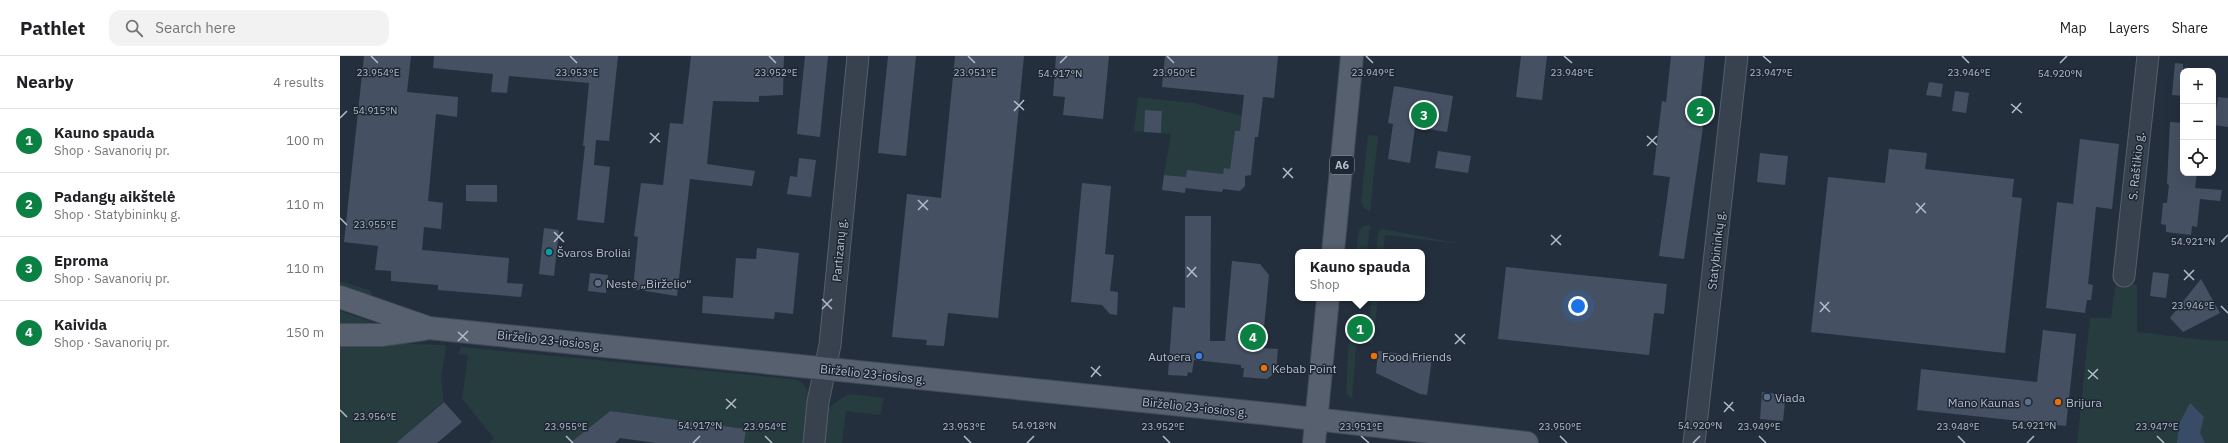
<!DOCTYPE html>
<meta charset="utf-8">
<style>
:root{--surface:#fff;--page:#f2f2f2;--text:#202124;--muted:#757577;--line:#e0e0e0;--accent:#0b8043}
body{margin:0;font-family:"IBM Plex Sans",sans-serif;background:var(--page);color:var(--text)}
.controls{position:absolute;right:12px;top:12px;display:grid;overflow:hidden;border-radius:8px;box-shadow:0 4px 16px #0002}
.controls button{width:36px;height:36px;display:grid;place-items:center;padding:0;border:0;border-bottom:1px solid var(--line);background:var(--surface);color:var(--text);font:20px sans-serif}
.you{position:absolute;left:1238px;top:250px;width:14px;height:14px;margin:-10px;border:3px solid #fff;border-radius:50%;background:#1a73e8;box-shadow:0 0 0 6px #1a73e833}
.badge{display:grid;place-items:center;width:26px;height:26px;border-radius:50%;background:var(--accent);color:#fff;font-size:13px;font-weight:700}
.pin{position:absolute;translate:-50% -50%;border:2px solid #fff;box-shadow:0 1px 4px #0006}
.popup{position:absolute;left:955px;top:193px;width:130px;height:52px;box-sizing:border-box;display:grid;place-content:center;border-radius:8px;background:var(--surface);filter:drop-shadow(0 1px 3px #0005);font-size:13px;white-space:nowrap;color:var(--muted)}
.popup b{font-size:15px;color:var(--text)}
.popup::after{content:'';position:absolute;left:50%;top:100%;margin-left:-8px;border:8px solid transparent;border-top-color:var(--surface)}
.list{margin:0;padding:0;list-style:none}
h2{display:flex;justify-content:space-between;align-items:center;height:52px;margin:0;padding:0 16px;font-size:17px}
h2 small{font-size:13px;font-weight:400;color:var(--muted)}
.list li{display:grid;grid-template-columns:26px 1fr auto;gap:12px;align-items:center;box-sizing:border-box;height:64px;padding:0 16px;border-top:1px solid var(--line)}
.list b{display:block;font-size:15px;white-space:nowrap}
.list p{margin:0;font-size:13px;white-space:nowrap;color:var(--muted)}
.list em{font-size:13px;font-style:normal;color:var(--muted)}
.icon{flex:none;width:22px;height:22px;fill:none;stroke:currentColor;stroke-width:2;stroke-linecap:round;stroke-linejoin:round}
.map{position:relative;flex:none;width:1888px;height:387px;overflow:hidden}
header{display:flex;align-items:center;gap:24px;box-sizing:border-box;height:56px;padding:0 20px;background:var(--surface);border-bottom:1px solid var(--line)}
header strong{font-size:19px}
nav{display:flex;gap:22px;margin-inline-start:auto;font-size:14px}
.search{width:280px;height:36px;background:var(--page);display:flex;align-items:center;gap:10px;box-sizing:border-box;padding:0 14px;border-radius:12px;color:var(--muted);font-size:15px}
main{display:flex}
aside{flex:1;background:var(--surface)}
.map>svg:first-child{display:block}
.green{fill:#263c3f}
.water{fill:#394c67}
.building{fill:#455162}
.lines{fill:none;stroke-linecap:round;stroke-linejoin:round}
.minor-casing{stroke:#565f6c;stroke-width:23}
.major-casing{stroke:#414a57;stroke-width:24}
.minor{stroke:#38414e;stroke-width:21}
.major{stroke:#56606e;stroke-width:22}
.ticks{fill:none;stroke:#b4bcc9;stroke-width:1.5}
.culture-dot{fill:#0f9aa8;stroke:#1d2633;stroke-width:1.5}
.service-dot{fill:#5c6f8a;stroke:#1d2633;stroke-width:1.5}
.shop-dot{fill:#3f7fe0;stroke:#1d2633;stroke-width:1.5}
.food-dot{fill:#e8710a;stroke:#1d2633;stroke-width:1.5}
.labels{text-anchor:middle;dominant-baseline:central;stroke-width:3;stroke-linejoin:round;paint-order:stroke}
.shield{fill:#1d2633;stroke:#878f9c;stroke-width:1}
.shield-label{font-size:11px;font-weight:bold;fill:#b4bcc9}
.street-label{font-size:12px;fill:#b4bcc9;stroke:#1d2633}
.poi-label{font-size:12px;fill:#b4bcc9;stroke:#1d2633;text-anchor:start}
.ticks-label{font-size:10px;text-anchor:middle;fill:#b4bcc9;stroke:#1d2633;stroke-width:3;stroke-linejoin:round;paint-order:stroke}
</style>
<header>
<strong>Pathlet</strong>
<div class="search"><svg class="icon" aria-label="search" viewBox="0 0 24 24"><circle cx="10" cy="10" r="6"/><path d="M15 15l6 6"/></svg>Search here</div>
<nav><a>Map</a><a>Layers</a><a>Share</a></nav>
</header>
<main>
<aside>
<h2>Nearby<small>4 results</small></h2>
<ul class="list">
<li><span class="badge">1</span><div><b>Kauno spauda</b><p>Shop · Savanorių pr.</p></div><em>100 m</em></li>
<li><span class="badge">2</span><div><b>Padangų aikštelė</b><p>Shop · Statybininkų g.</p></div><em>110 m</em></li>
<li><span class="badge">3</span><div><b>Eproma</b><p>Shop · Savanorių pr.</p></div><em>110 m</em></li>
<li><span class="badge">4</span><div><b>Kaivida</b><p>Shop · Savanorių pr.</p></div><em>150 m</em></li>
</ul>
</aside>
<div class="map">
<svg width="1888" height="387" viewBox="0 0 1888 387">
<rect width="100%" height="100%" fill="#242f3e"/>
<path class="green" d="M798,41L853,47L902,60L900,75H895L890,113L884,112L883,118L847,114L846,121L824,119L831,78L821,77L822,55L806,54L804,76L794,75Z
M1028,79L1038,80L1030,156L1024,152L1021,146Z
M1030,169L1027,196H1016L1019,174L1023,170Z
M1042,173L1122,188L1045,179L1043,196H1036L1038,177Z
M0,225L29,234L33,238L28,239L0,230Z
M1797,228V276L1866,284L1888,285V387H1737L1750,262H1771L1775,231Z
M1032,242H1038L1033,288L1027,284Z
M0,255L34,267L36,268L0,271Z
M1009,281H1017L1012,343L1006,337Z
M44,287L105,289L106,292L101,321L104,345L56,387H0V288Z
M121,291L441,322C446,323 455,323 459,325C478,337 468,369 466,387H404L405,373L269,355L230,387H149L154,382L122,343L128,299L118,298Z
M512,338L544,342L540,359L506,355L502,387H482L487,353C497,348 500,340 512,338Z"/>
<path class="water" d="M1850,347L1864,361L1860,377L1865,387H1837L1839,368Z"/>
<path class="building" d="M24,0H71L67,36L118,41L117,61L96,58L88,145L103,147L101,173L84,171L82,194L169,202L167,227L183,228L181,241L98,234V229L51,225V215L35,214L38,190L4,186Z
M94,0H278L269,85L256,84L254,109L270,111L264,167L237,164L245,90H243L249,27L169,20L167,37L151,36L153,18L93,12Z
M351,0H444L443,39L419,40V46L373,45L367,108L415,115L412,130L350,123L337,240L293,233L298,181L294,180L301,127L323,129L330,67L343,68Z
M465,0H488L480,81L457,78Z
M548,0H576L566,100L538,97Z
M615,0H684L658,262L608,257L604,290L586,289L587,284L552,281L567,138L601,142Z
M716,0H769L763,63L723,59L725,41L713,40Z
M825,0H938L934,42L923,41L918,81H915L911,119L905,120V130L900,135L883,133L882,136L845,132L846,124L845,137L822,134L824,119L846,121L847,114L883,118L884,112L890,113L895,75H900L904,39L822,31Z
M1181,0H1207L1202,44L1176,41Z
M1331,0H1365L1360,49L1366,50L1344,203L1319,200L1330,121L1313,119L1322,45L1326,46Z
M1835,7L1843,8V40L1832,39Z
M1589,26L1603,28L1601,41L1586,39Z
M1054,30L1113,40L1107,76L1075,71L1070,107L1048,103L1053,68L1048,67Z
M1615,35L1629,37L1626,57L1612,55Z
M1878,41L1888,42V71L1874,69Z
M805,54L822,55L821,77L804,76Z
M1830,66L1843,67V117H1857L1855,132L1882,134L1880,145L1860,143L1857,171L1852,170L1851,179L1826,176V169L1821,168L1823,147H1827L1829,129L1827,128Z
M1740,83L1779,88L1772,153L1756,151L1748,228L1753,229L1751,244H1747L1745,257L1706,252L1717,146L1733,148Z
M1549,93L1587,97L1585,113L1674,123L1672,141L1682,142L1665,297L1471,276L1488,121L1545,127Z
M1098,95L1131,100L1128,117L1095,112Z
M1420,97L1448,100L1445,129L1417,126Z
M459,102L476,104L471,141L447,138L450,120L457,121Z
M742,127L771,130L765,198L774,199L770,235L778,236L777,259L770,258L762,249L731,246Z
M126,129H157V146L126,145Z
M845,160H871L870,285H885L892,205L920,208L929,219L922,292L938,293L936,316L927,323L903,321L904,312H901V309L854,304L852,317L848,316L847,320L828,319L833,251L845,252Z
M204,172L219,174L214,220L199,218Z
M417,192L459,197L453,258L435,256L434,263L362,257L363,240L393,242L396,202L416,203Z
M1166,211L1327,228L1324,258L1314,257L1309,299L1158,283Z
M1813,216L1829,218L1826,242L1810,240Z
M250,217L268,219L266,237L248,235Z
M1861,223L1880,257L1843,276L1830,262Z
M1703,274L1736,278L1726,370L1577,354L1581,313L1697,326Z
M1038,295L1092,302L1087,339L1080,338L1036,317Z
M1422,336L1439,338L1438,345L1445,346L1443,365L1420,363Z
M104,346L122,366L97,387H56Z
M270,355L406,373L404,387H316L280,382L275,387H230Z"/>
<g class="lines">
<g class="minor-casing">
<path id="minor" d="M1784,220L1808,0
M474,387L478,346L490,289L518,0
M1354,387L1397,0"/>
</g>
<g class="major-casing">
<path id="major" d="M993,196L1012,0
M0,241L89,272L939,359L1187,387
M0,279H41L84,273
M974,387L988,242"/>
</g>
<use href="#minor" class="minor"/>
<use href="#major" class="major"/>
</g>
<path class="ticks" d="M31,0L38,7M230,0L237,7M429,0L436,7M628,0L635,7M827,0L834,7M1026,0L1033,7M1224,0L1232,7M1423,0L1431,7M1622,0L1629,7M720,7L727,0M1720,7L1727,0M674,45L684,54M1671,48L1682,57M674,55L684,44M1672,57L1681,47M0,62L7,55M310,77L320,86M1307,80L1317,89M310,87L319,77M1307,90L1317,80M943,112L953,122M943,122L952,112M578,144L588,154M1576,147L1586,157M578,154L588,144M1576,157L1585,147M0,162L7,169M214,176L224,186M1211,179L1221,189M214,186L223,176M1881,186L1888,179M1211,189L1221,179M847,211L857,221M1844,214L1854,224M847,221L856,211M1844,224L1854,214M482,243L492,253M1480,246L1490,256M1881,250L1888,257M482,253L492,243M1480,256L1489,246M118,276L128,285M1115,278L1125,288M118,285L128,275M1115,288L1125,278M751,311L761,320M1748,314L1758,323M751,321L760,310M1748,323L1758,313M386,343L396,352M1384,346L1394,355M386,353L396,343M0,354L7,361M1384,356L1393,346M226,380L233,387M425,380L432,387M624,380L631,387M823,380L830,387M1021,380L1029,387M1220,380L1227,387M1419,380L1426,387M1618,380L1625,387M1817,380L1824,387M353,387L360,380M687,387L694,380M1353,387L1360,380M1687,387L1694,380"/>
<circle class="culture-dot" cx="209" cy="196" r="4"/>
<g class="service-dot">
<circle cx="258" cy="227" r="4"/>
<circle cx="1427" cy="341" r="4"/>
<circle cx="1688" cy="346" r="4"/>
</g>
<circle class="shop-dot" cx="859" cy="300" r="4"/>
<g class="food-dot">
<circle cx="1034" cy="300" r="4"/>
<circle cx="924" cy="312" r="4"/>
<circle cx="1718" cy="346" r="4"/>
</g>
<g class="labels">
<rect class="shield" x="990" y="100" width="24" height="18" rx="3"/>
<g class="shield-label">
<text x="1002" y="109">A6</text>
</g>
<g class="street-label">
<text transform="translate(1796 110) rotate(-84)">S. Raštikio g.</text>
<text transform="translate(499 194) rotate(-85)">Partizanų g.</text>
<text transform="translate(1376 194) rotate(-84)">Statybininkų g.</text>
<text transform="translate(210 284) rotate(6)">Birželio 23-iosios g.</text>
<text transform="translate(533 318) rotate(6)">Birželio 23-iosios g.</text>
<text transform="translate(855 351) rotate(6)">Birželio 23-iosios g.</text>
</g>
<g class="poi-label">
<text x="217" y="196">Švaros Broliai</text>
<text x="266" y="227">Neste „Birželio“</text>
<text x="851" y="300" text-anchor="end">Autoera</text>
<text x="1042" y="300">Food Friends</text>
<text x="932" y="312">Kebab Point</text>
<text x="1435" y="341">Viada</text>
<text x="1680" y="346" text-anchor="end">Mano Kaunas</text>
<text x="1726" y="346">Brijura</text>
</g>
</g>
<g class="ticks-label">
<text x="38" y="20">23.954°E</text>
<text x="237" y="20">23.953°E</text>
<text x="436" y="20">23.952°E</text>
<text x="635" y="20">23.951°E</text>
<text x="1033" y="20">23.949°E</text>
<text x="1232" y="20">23.948°E</text>
<text x="1431" y="20">23.947°E</text>
<text x="834" y="20">23.950°E</text>
<text x="1629" y="20">23.946°E</text>
<text x="720" y="21">54.917°N</text>
<text x="1720" y="21">54.920°N</text>
<text x="35" y="58">54.915°N</text>
<text x="35" y="172">23.955°E</text>
<text x="1853" y="189">54.921°N</text>
<text x="1853" y="253">23.946°E</text>
<text x="35" y="364">23.956°E</text>
<text x="360" y="373">54.917°N</text>
<text x="694" y="373">54.918°N</text>
<text x="1360" y="373">54.920°N</text>
<text x="1694" y="373">54.921°N</text>
<text x="226" y="374">23.955°E</text>
<text x="425" y="374">23.954°E</text>
<text x="624" y="374">23.953°E</text>
<text x="823" y="374">23.952°E</text>
<text x="1021" y="374">23.951°E</text>
<text x="1220" y="374">23.950°E</text>
<text x="1419" y="374">23.949°E</text>
<text x="1618" y="374">23.948°E</text>
<text x="1817" y="374">23.947°E</text>
</g>
</svg>
<div class="controls">
<button>+</button>
<button>−</button>
<button><svg class="icon" aria-label="locate" viewBox="0 0 24 24"><circle cx="12" cy="12" r="6"/><path d="M12 2v4M12 18v4M2 12h4M18 12h4"/></svg></button>
</div>
<div class="you"></div>
<div class="pin badge" style="left:1020px;top:273px">1</div>
<div class="popup"><b>Kauno spauda</b>Shop</div>
<div class="pin badge" style="left:1360px;top:55px">2</div>
<div class="pin badge" style="left:1084px;top:59px">3</div>
<div class="pin badge" style="left:913px;top:281px">4</div>
</div>
</main>
